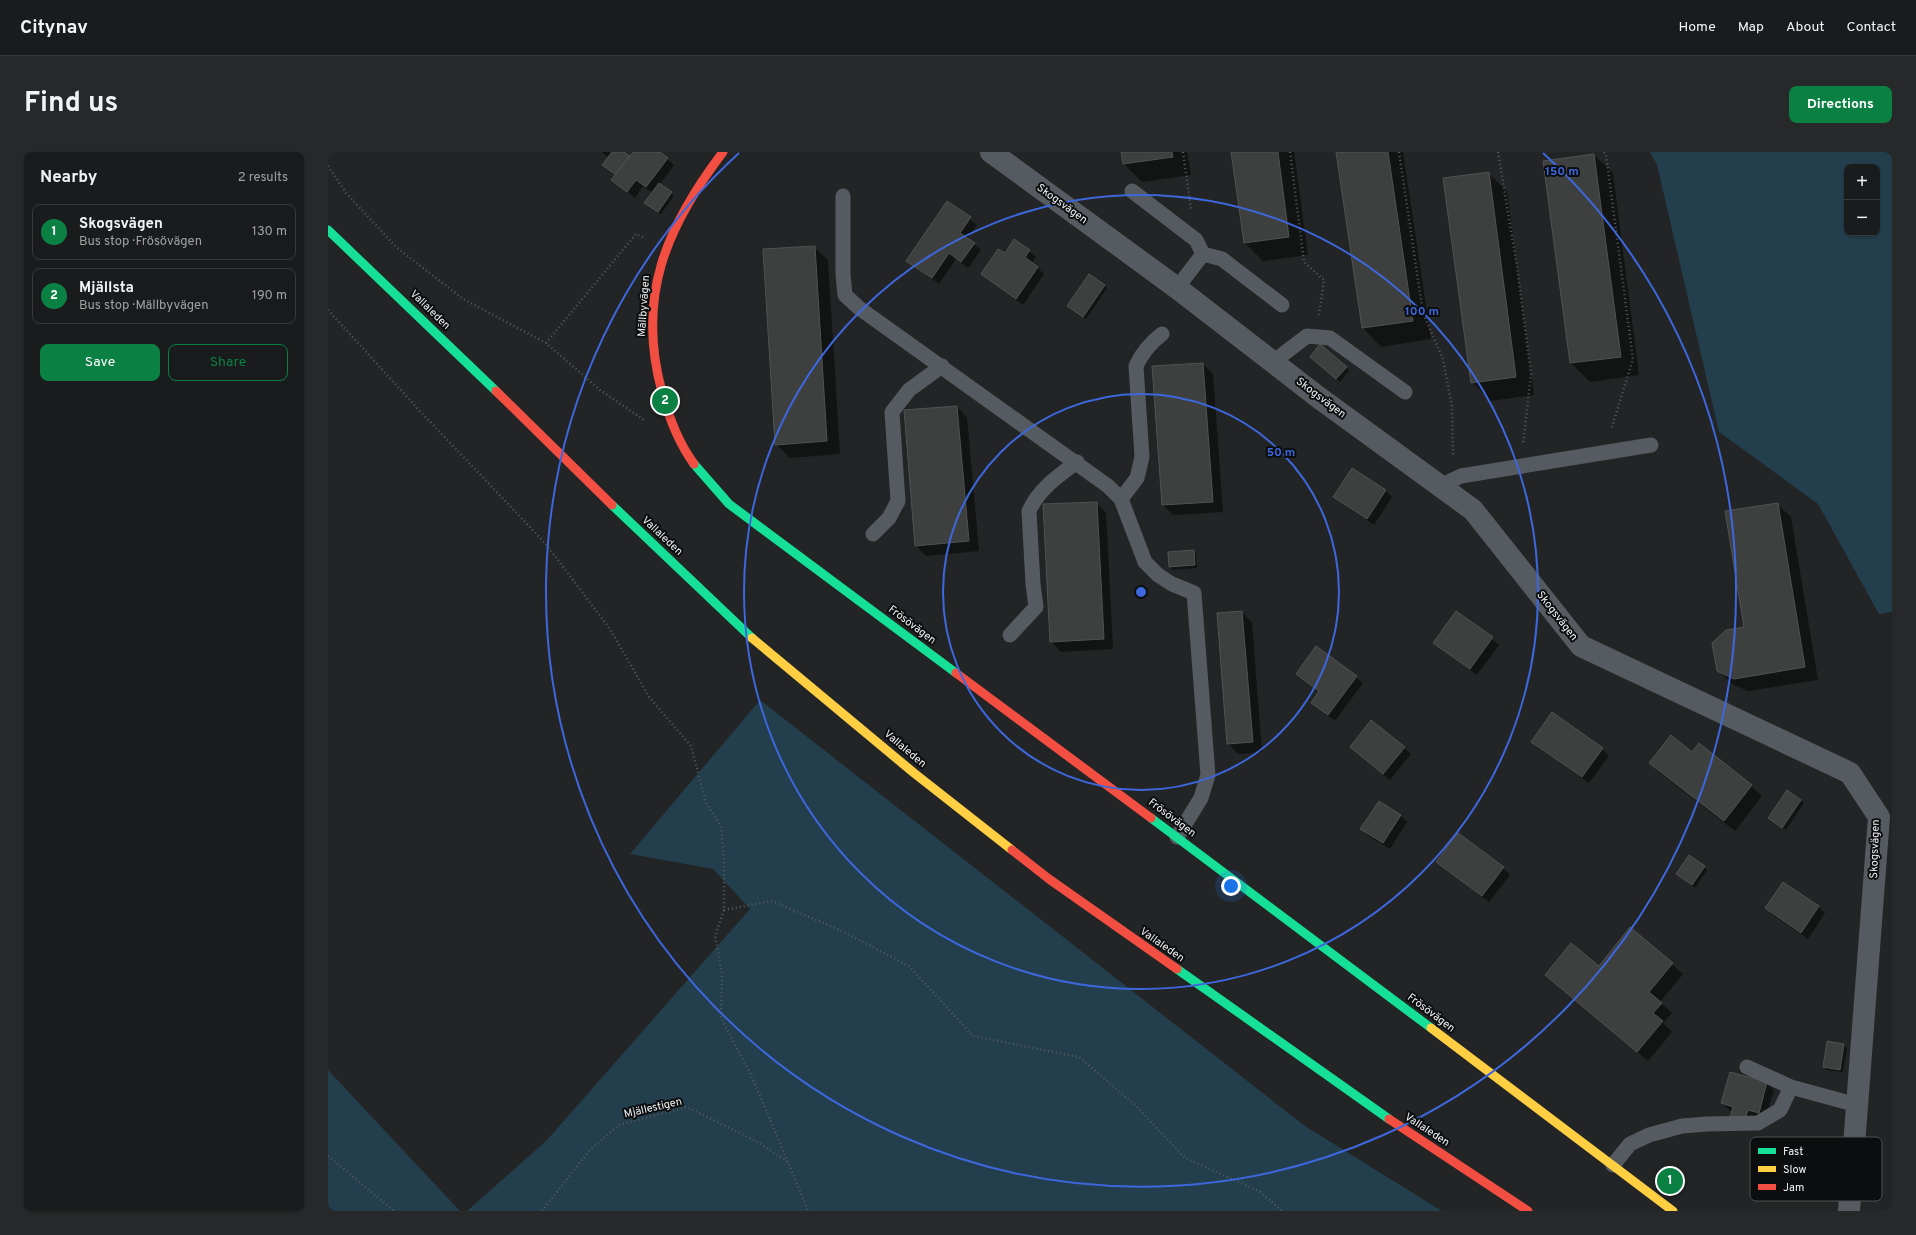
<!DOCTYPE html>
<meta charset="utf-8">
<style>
:root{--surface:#1a1b1c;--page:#272829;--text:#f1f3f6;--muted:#9fa1a3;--line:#38393b;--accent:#0b8043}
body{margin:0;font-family:Overpass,sans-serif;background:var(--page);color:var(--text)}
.controls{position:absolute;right:12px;top:12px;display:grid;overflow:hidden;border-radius:8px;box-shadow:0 1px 3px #0004}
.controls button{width:36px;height:36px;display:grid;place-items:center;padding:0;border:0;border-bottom:1px solid var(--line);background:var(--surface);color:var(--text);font:20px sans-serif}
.you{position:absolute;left:903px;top:734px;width:14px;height:14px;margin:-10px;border:3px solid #fff;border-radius:50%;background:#1a73e8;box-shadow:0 0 0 6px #1a73e833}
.badge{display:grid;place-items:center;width:26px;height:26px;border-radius:50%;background:var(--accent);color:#fff;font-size:13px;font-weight:700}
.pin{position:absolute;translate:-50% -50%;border:2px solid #fff;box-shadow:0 1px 4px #0006}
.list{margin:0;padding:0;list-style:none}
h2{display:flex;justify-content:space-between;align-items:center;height:52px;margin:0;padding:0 16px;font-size:17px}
h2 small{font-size:13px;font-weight:400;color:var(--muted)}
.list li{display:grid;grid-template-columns:26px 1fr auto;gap:12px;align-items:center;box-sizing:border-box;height:56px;margin:0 8px 8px;padding:0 8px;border:1px solid var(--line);border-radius:8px}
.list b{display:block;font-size:15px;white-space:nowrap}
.list p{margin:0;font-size:13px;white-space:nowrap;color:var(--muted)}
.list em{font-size:13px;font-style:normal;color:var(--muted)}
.actions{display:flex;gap:8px;padding:12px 16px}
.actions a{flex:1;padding:9px 0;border:1px solid var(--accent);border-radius:8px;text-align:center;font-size:14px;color:var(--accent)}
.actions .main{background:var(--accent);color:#fff}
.map{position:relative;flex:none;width:1564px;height:1059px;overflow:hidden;border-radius:8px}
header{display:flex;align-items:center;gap:24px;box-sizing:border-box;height:56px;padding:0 20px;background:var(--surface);border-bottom:1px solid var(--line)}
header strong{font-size:19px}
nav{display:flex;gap:22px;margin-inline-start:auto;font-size:14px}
.intro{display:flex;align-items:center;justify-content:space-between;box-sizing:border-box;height:96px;padding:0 24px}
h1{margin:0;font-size:28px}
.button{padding:10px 18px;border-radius:8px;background:var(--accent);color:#fff;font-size:14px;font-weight:700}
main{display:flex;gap:24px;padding:0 24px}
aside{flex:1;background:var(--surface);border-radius:8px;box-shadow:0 1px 3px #0004}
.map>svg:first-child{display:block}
.green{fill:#233e4c;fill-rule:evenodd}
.shadow{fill:#0007}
.building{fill:#3e4040;stroke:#515253}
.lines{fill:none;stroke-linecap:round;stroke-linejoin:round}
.path{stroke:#565b5c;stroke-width:2.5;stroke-dasharray:1 3;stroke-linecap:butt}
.lane{stroke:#555b60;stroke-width:15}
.street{stroke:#555b60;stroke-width:22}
.fast{stroke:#16e098;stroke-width:9}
.slow{stroke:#ffcf43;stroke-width:9}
.jam{stroke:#f24e42;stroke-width:9}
.ring{fill:none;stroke:#3d67dc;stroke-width:2}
.labels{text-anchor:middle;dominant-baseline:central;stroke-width:4;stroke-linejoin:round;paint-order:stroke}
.street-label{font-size:11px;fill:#f0f2f4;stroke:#0c0d0e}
.key{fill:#0c0d0e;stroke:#505253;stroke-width:1}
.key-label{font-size:11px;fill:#f0f2f4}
.centre{fill:#3d67dc;stroke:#0c0d0e;stroke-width:2}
.ring-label{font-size:12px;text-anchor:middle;font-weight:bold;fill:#3d67dc;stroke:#0c0d0e;stroke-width:4;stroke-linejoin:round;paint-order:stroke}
</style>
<header>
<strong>Citynav</strong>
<nav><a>Home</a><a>Map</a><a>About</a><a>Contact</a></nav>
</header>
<div class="intro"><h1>Find us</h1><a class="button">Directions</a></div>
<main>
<aside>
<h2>Nearby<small>2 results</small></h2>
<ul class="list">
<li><span class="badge">1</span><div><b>Skogsvägen</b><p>Bus stop · Frösövägen</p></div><em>130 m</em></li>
<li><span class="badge">2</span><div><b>Mjällsta</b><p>Bus stop · Mällbyvägen</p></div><em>190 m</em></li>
</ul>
<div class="actions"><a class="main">Save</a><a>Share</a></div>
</aside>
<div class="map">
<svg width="1564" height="1059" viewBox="0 0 1564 1059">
<rect width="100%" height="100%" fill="#222425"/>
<path class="green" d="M1322,0H1564V460L1551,462L1490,352L1391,280L1329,13ZM1519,15H1549V81H1519Z
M432,548L977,974L1114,1059H139L218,989L422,757L385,717L302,702Z
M0,918L132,1059H0Z"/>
<path class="shadow" d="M274,0H294L301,5L306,0H331L346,13L332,32L346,44L333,62L321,54L325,41L315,34L307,46L284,28L288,23L279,16L281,6Z
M794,0H859L863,23L814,30L796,12Z
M904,0H966L980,103L935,109L917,91Z
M1009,0H1075L1103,187L1053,195L1035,176Z
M1266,3L1285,21L1311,223L1262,230L1243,211L1217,9Z
M1160,21L1179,39L1206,243L1163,249L1144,230Z
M620,50L649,73L639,87L653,98L640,116L628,107L611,132L579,108Z
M486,95L500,108L512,302L462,306L448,292Z
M701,99L708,105L704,111L716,122L695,153L654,122L677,103Z
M776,133L779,136L758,167L740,154Z
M986,208L1018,215L1021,218L1012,230Z
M875,212L885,222L895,360L845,363L835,353Z
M629,255L639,265L651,399L598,404L588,394L577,259Z
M1057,338L1064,345L1046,373L1013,351L1006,345Z
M768,351L778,361L785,497L733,500L723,489Z
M1449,352L1463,365L1490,528L1420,539L1404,532L1390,518L1417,476Z
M865,399L868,402L869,416L845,418L842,415Z
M914,460L924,471L934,600L910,602L900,591Z
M1129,460L1171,493L1149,523L1107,491Z
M989,495L1035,531L1007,569L984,551L992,540L969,522Z
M1205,590L1274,597L1281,604L1261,631L1211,596Z
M1371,593L1423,634L1434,644L1407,679L1332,621L1322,611L1364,602Z
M1023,595L1076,596L1083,602L1062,628Z
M1473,648L1476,651L1458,678L1441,666Z
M1072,663L1079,670L1062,697L1040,684L1034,677Z
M1109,710L1175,716L1182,723L1161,750Z
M1376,715L1379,718L1367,736L1349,722Z
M1455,731L1491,755L1497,761L1480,787L1445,763L1438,756Z
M1303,777L1355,822L1332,850L1344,861L1335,871L1344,880L1320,909L1218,823L1271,815Z
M1515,893L1519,896L1515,920L1499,918L1496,915Z
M1439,931L1446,938L1437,967L1403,965L1405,959L1401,958L1394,951Z"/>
<path class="building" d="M284,0H296L302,4L287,22L274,13Z
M305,0H332L340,6L318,35L308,28L299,40L283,28Z
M793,0H844L845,5L795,12Z
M903,0H950L961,85L916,91Z
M1008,0H1060L1085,169L1034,176Z
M1266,2L1293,205L1242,211L1215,9Z
M1161,20L1188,225L1143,231L1115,26Z
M331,31L344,40L330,60L316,51Z
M619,49L643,65L632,81L647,91L633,110L621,101L604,126L578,109Z
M686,87L702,98L697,105L710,115L688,147L653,122L670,97L677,101Z
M487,94L499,289L447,293L435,97Z
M761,122L777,133L755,165L739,154Z
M992,192L1019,215L1008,227L982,205Z
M875,211L885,350L834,353L824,214Z
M629,254L641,389L587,394L576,258Z
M1024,316L1058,338L1039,367L1005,345Z
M769,350L776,487L722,490L715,352Z
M1450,351L1477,515L1406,527L1389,519L1384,491L1398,478L1416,475L1397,359Z
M866,398L867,413L841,415L840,400Z
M914,459L925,590L899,592L889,461Z
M1128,459L1165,485L1142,517L1105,491Z
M988,494L1029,524L1000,563L983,551L991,539L968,522Z
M1224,560L1275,596L1254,625L1203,590Z
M1043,568L1077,595L1055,622L1022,595Z
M1343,583L1364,600L1371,591L1424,633L1396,669L1321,611Z
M1459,638L1473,648L1454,676L1440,666Z
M1051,649L1073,663L1055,691L1032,677Z
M1130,681L1176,715L1154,744L1108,710Z
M1361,703L1377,714L1364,733L1348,722Z
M1455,730L1491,754L1473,781L1437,756Z
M1302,775L1345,811L1321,840L1334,851L1325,861L1335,869L1309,900L1217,823L1243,791L1271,814Z
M1499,889L1516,892L1512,918L1495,915Z
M1402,920L1439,930L1431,961L1420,958L1416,970L1402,966L1405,955L1393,951Z"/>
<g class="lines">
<path class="path" d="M855,0L863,57
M962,0L976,110L996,128L991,163
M1071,0L1095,161L1115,207L1124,255L1125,305
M1170,0L1189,115L1203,222L1195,293
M1276,0L1278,3L1305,207L1283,278
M0,14L18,41L68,95L135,147L218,191L272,238L316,268
M0,158L90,257L217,391L282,477L321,545L363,594L378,651L393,674L396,706V758L387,784L394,821L393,866L422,921L460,1010
M218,191L308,82L315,85
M396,758L444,749L514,779L581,814L645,884L751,905L806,952L857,1006L931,1039L954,1059
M0,1004L66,1059
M214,1059L261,999L291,973L359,955L428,989L460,1010L480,1059"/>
<path class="lane" d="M804,39L868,88L875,102L894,107L954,153
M515,44V122L517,143L531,156L780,334L793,347L817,410L830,423L844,432L866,441L880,623L873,646L849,685
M849,136L875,102
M945,210L979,184L1002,186L1077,240
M1112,334L1133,324L1323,293
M793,347L809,326L814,305L808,214C814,201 822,191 834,182
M545,382L561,366L570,349L564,260L581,238L614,214
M682,483L708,455L705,432L701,359C711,337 730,324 749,310
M1419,915L1463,935
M1285,1013L1302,992L1321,983L1354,974L1379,972L1430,971L1452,958L1463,935L1529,953"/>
<path class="street" d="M663,0L849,136L990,245L1145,358L1253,494L1522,621L1551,665L1521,1059"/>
<path class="fast" d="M0,78L168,239
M366,312L401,352L628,521
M284,353L424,486
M823,666L1103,876
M849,817L1061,967"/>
<path class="slow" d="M424,486L586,621L684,698
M1103,876L1345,1059"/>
<path class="jam" d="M168,239L284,353
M366,312C350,290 341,266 334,240C308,145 338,75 395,0
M628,521L823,666
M684,698L721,727L849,817
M1061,967L1200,1059"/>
</g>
<g class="ring">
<circle cx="813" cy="440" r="198"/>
<circle cx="813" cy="440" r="397"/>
<path d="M1215 1A595 595 0 1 1 411 1"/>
</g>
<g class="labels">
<g class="street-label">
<text transform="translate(734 52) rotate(36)">Skogsvägen</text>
<text transform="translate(316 154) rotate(-86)">Mällbyvägen</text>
<text transform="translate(102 158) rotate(44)">Vallaleden</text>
<text transform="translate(993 246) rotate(37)">Skogsvägen</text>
<text transform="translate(334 384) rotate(43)">Vallaleden</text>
<text transform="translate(1229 464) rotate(52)">Skogsvägen</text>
<text transform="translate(584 473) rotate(37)">Frösövägen</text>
<text transform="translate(577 597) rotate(40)">Vallaleden</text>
<text transform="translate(844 666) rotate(37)">Frösövägen</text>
<text transform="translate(1547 697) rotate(-88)">Skogsvägen</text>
<text transform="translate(834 793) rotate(35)">Vallaleden</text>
<text transform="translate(1103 861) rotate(37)">Frösövägen</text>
<text transform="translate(325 956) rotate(-13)">Mjällestigen</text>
<text transform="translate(1099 978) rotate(33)">Vallaleden</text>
</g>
</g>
<rect x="1422" y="985" width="132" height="64" rx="6" class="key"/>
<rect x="1430" y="996" width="18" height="6" fill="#16e098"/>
<rect x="1430" y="1014" width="18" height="6" fill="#ffcf43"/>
<rect x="1430" y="1032" width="18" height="6" fill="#f24e42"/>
<g class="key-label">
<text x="1455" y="1003">Fast</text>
<text x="1455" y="1021">Slow</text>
<text x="1455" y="1039">Jam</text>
</g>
<circle cx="813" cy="440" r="6" class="centre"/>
<g class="ring-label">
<text x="1234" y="23">150 m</text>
<text x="1094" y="163">100 m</text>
<text x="953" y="304">50 m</text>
</g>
</svg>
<div class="controls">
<button>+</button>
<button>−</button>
</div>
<div class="you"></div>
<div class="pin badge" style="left:1342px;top:1029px">1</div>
<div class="pin badge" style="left:337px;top:249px">2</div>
</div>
</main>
